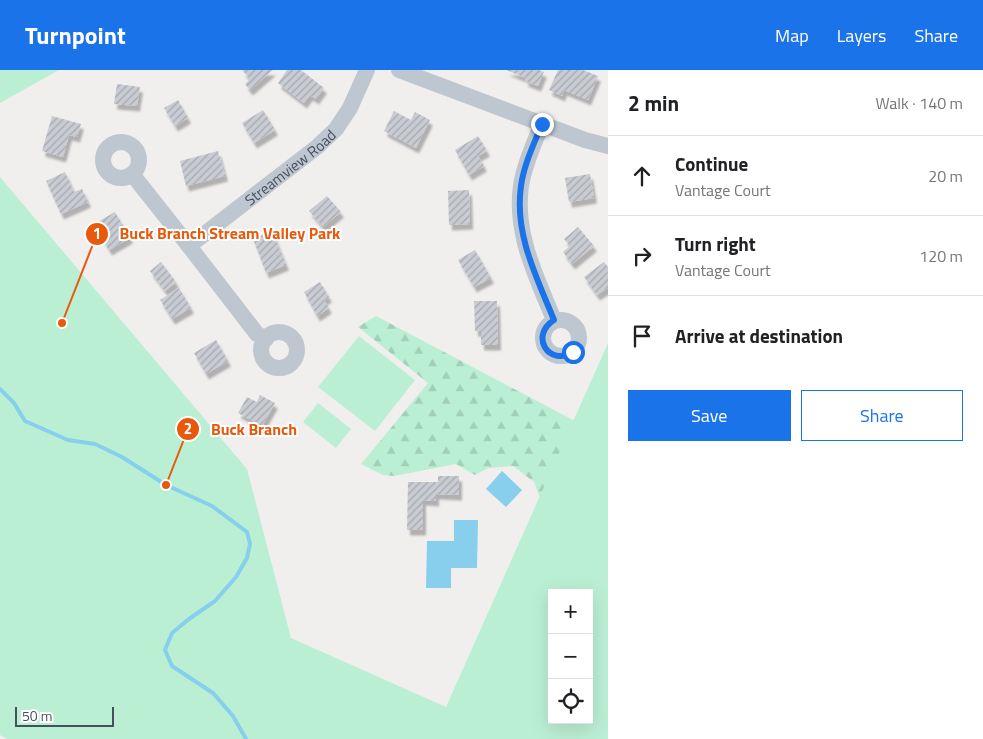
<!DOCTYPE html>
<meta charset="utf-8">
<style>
:root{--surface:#fff;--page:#f2f2f2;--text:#202124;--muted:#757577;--line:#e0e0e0;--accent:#1a73e8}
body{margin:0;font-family:"Titillium Web",sans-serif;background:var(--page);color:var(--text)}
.controls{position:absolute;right:15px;bottom:15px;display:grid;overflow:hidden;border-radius:0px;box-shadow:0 5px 20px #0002}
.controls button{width:45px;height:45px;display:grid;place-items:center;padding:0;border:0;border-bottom:1px solid var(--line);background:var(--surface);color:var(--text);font:25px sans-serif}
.scale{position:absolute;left:15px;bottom:12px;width:99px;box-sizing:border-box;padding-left:5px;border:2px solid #464f5c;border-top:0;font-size:14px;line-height:18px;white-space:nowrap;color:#464f5c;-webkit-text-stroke:4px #fff;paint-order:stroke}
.stop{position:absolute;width:15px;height:15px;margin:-11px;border:4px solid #1a73e8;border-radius:50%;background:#fff}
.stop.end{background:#1a73e8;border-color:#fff;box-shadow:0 1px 5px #0008}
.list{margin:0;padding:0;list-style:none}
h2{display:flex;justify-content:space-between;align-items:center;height:65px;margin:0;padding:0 20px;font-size:21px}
h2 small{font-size:16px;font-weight:400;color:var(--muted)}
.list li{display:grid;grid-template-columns:32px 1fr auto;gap:15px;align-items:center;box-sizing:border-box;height:80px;padding:0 20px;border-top:1px solid var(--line)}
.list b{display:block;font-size:19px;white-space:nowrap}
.list p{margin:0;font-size:16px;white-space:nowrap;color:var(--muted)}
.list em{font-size:16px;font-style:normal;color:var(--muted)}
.actions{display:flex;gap:10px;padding:15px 20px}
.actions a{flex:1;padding:11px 0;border:1px solid var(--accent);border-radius:0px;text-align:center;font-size:18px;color:var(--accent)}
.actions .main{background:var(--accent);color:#fff}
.icon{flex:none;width:28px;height:28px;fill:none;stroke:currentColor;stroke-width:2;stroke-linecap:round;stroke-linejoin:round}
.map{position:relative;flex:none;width:608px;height:669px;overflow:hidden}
header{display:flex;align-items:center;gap:30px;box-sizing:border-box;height:70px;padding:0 25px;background:var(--accent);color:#fff}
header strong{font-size:24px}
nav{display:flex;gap:28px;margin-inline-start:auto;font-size:18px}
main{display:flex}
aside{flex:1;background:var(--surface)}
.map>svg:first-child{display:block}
.forest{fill:url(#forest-firs)}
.park{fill:#bbefd4;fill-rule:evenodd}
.water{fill:#88cfed}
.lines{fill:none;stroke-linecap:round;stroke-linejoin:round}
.stream{stroke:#88cfed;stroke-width:4}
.building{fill:url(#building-hatch);filter:url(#shadow)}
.minor{stroke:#bec7d0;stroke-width:16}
.route{stroke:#1a73e8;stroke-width:6}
.labels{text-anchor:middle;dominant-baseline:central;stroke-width:4;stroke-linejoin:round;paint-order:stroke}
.street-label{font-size:15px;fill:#464f5c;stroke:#fff}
.leader{fill:none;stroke:#e8590c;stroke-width:2}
.callout-dot{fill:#e8590c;stroke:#fff;stroke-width:2}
.mark-label{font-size:15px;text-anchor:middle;font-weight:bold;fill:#fff}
.callout-label{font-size:16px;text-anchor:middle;font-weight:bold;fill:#e8590c;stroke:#fff;stroke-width:4;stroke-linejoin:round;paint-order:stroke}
</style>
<header>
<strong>Turnpoint</strong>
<nav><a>Map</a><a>Layers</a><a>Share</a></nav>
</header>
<main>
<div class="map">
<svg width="608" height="669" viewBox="0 0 608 669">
<defs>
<pattern id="forest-firs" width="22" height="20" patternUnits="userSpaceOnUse" patternTransform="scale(1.25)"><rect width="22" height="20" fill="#bbefd4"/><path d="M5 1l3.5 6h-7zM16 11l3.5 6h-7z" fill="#a2cfb8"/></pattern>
<pattern id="building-hatch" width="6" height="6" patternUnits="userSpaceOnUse" patternTransform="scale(1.25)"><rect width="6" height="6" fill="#caccd4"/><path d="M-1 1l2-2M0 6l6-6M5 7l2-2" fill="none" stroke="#a6a8af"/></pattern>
<filter id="shadow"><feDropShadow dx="3" dy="5.5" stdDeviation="1" flood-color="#0004"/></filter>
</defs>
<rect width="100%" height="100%" fill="#f1eeee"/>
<path class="forest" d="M376,246L573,350L608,320L542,433L534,412L513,396L488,398L475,405L456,394L394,406L383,405L361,394L428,313L358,257Z"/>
<path class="park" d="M0,0H59L0,33Z
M0,107L247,399L291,568L446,637L608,273V669H7L0,665ZM552,523H589V650H552Z
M359,266L415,310L375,361L318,317Z
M318,333L351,359L336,378L303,352Z"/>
<path class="water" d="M502,401L522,420L506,437L486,419Z
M454,450H478L477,498H451V518H426L427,471H454Z"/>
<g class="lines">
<path class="stream" d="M0,319L14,333L25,351L68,370L95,374L122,387L166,415L212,436L247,462L250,474L247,488L236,507L215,531L189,549L172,563L165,580L172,596L213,623L233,646L246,669"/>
</g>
<path class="building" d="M242,0H273L250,20L245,14L250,9Z
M287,0H301L324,18L316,29L310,25L304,33L278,13Z
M506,0H539L544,2L538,16L525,11L526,8Z
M558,0H583L598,6L588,30L564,20L562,26L549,20Z
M117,14L140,17L137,36L114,34Z
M178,30L188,48L175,56L164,38Z
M263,40L275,60L254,73L242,53Z
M394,41L411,50L415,42L430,50L416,78L384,61Z
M52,46L81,54L77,67L69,65L63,87L42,81Z
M478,66L487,81L478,86L484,96L469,105L455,80Z
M218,81L225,106L186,116L180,91Z
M65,102L74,122L82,119L88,132L61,144L46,111Z
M590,104L594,128L569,132L565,108Z
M469,120L470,154L449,155L448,121Z
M327,126L341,142L323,157L309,141Z
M115,142L130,168L109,180L94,154Z
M578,157L594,176L572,194L563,182L570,176L564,169Z
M272,161L286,195L266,203L253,169Z
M475,180L491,208L474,217L458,190Z
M161,192L176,212L165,221L150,201Z
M604,192L608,197V201L606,202L608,205V218L597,225L584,207Z
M320,212L329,227L324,230L329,238L317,246L304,222Z
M179,218L191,238L172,249L160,230Z
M474,231H497L498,275H481V261H475Z
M216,270L228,291L206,304L194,283Z
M260,325L275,333L262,356L238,343L247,327L257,332Z
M438,406H459V425L436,424V431L423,430V460H407L408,412H438Z"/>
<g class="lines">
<g class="minor">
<path d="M399,0L585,70L608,76"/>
<path d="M542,54C534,74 524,95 521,116C514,164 537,208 554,250"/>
<circle cx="121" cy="90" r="18"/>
<path d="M132,104L189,176L257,264L266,269"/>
<path id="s1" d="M189,176L317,77L336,59L350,38L367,0"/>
<circle cx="561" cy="268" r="18"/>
<circle cx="279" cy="280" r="18"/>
</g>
</g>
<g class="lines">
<path class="route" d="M542,54C534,74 524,94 521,116C514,164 537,208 554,250C529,266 549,297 573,282"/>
</g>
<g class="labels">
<g class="street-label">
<text stroke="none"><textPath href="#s1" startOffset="128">Streamview Road</textPath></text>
</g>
</g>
<path class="leader" d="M62 253L97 164M166 415L188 359"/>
<g class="callout-dot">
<circle cx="62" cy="253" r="5"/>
<circle cx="166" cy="415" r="5"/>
<circle cx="97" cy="164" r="12"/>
<circle cx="188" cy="359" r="12"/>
</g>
<g class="mark-label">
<text x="97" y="169">1</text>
<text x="188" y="364">2</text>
</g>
<g class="callout-label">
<text x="230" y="169">Buck Branch Stream Valley Park</text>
<text x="254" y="365">Buck Branch</text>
</g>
</svg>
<div class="controls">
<button>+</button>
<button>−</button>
<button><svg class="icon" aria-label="locate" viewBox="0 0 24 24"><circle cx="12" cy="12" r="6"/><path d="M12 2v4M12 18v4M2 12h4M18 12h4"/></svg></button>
</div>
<div class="scale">50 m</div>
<div class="stop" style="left:573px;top:282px"></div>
<div class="stop end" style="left:542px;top:54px"></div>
</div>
<aside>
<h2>2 min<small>Walk · 140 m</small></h2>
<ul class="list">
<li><svg class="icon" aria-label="ahead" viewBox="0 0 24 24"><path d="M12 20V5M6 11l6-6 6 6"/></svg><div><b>Continue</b><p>Vantage Court</p></div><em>20 m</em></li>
<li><svg class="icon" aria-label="right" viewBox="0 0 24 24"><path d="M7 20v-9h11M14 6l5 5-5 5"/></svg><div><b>Turn right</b><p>Vantage Court</p></div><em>120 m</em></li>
<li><svg class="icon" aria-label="arrive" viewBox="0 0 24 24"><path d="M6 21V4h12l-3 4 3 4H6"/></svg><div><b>Arrive at destination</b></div></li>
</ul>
<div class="actions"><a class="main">Save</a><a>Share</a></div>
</aside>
</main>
